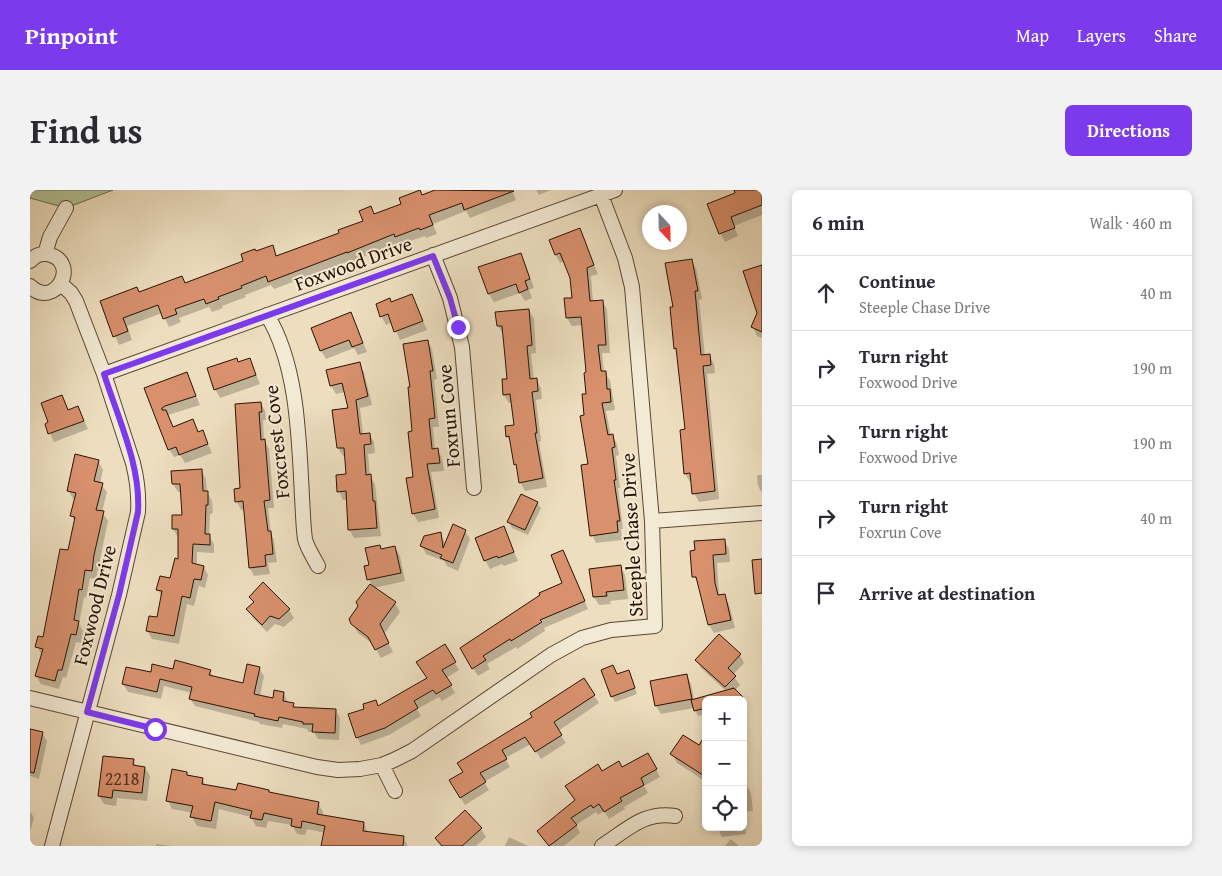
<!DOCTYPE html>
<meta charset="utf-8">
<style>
:root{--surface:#fff;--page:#f2f2f3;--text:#2b2b33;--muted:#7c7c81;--line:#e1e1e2;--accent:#7c3aed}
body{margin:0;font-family:"Gentium Book Plus",serif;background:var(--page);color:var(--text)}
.controls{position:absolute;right:15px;bottom:15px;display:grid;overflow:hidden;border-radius:8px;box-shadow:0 2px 8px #0003}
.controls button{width:45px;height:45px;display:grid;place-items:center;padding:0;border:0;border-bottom:1px solid var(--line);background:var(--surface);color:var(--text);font:25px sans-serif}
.compass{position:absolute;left:612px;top:15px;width:45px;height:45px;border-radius:50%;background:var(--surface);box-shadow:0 2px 8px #0003;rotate:158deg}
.stop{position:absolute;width:15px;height:15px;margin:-11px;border:4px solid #7c3aed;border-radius:50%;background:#fff}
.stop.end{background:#7c3aed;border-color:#fff;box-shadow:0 1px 5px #0008}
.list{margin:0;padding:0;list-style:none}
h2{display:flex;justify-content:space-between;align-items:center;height:65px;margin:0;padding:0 20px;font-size:21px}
h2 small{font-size:16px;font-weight:400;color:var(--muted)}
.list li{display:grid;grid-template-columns:32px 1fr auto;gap:15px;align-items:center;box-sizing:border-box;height:75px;padding:0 20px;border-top:1px solid var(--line)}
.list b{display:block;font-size:19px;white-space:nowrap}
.list p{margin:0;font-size:16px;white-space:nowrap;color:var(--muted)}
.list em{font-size:16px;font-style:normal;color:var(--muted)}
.icon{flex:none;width:28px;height:28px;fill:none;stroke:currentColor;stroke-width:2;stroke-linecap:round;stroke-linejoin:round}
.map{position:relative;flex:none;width:732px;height:656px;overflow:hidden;border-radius:8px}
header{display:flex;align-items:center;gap:30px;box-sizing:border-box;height:70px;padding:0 25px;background:var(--accent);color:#fff}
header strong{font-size:24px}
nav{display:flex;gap:28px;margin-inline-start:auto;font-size:18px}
.intro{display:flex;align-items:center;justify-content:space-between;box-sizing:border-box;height:120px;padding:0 30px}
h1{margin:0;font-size:35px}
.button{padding:12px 22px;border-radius:8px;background:var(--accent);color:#fff;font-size:18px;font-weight:700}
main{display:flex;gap:30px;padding:0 30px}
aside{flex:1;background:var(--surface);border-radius:8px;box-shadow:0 2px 8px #0003}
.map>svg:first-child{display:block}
.green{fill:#b3c296;stroke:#6e6b4c}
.shadow{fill:#0003}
.building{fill:#d8906d;stroke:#291402}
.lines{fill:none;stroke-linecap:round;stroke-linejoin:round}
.minor-casing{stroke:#5a4631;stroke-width:16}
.minor{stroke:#f3ead5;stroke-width:14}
.route{stroke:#7c3aed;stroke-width:6}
.labels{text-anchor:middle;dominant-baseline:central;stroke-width:4;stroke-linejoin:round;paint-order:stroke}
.number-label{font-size:18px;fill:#55331d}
.street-label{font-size:20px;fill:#291402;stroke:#f3ead5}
</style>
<header>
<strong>Pinpoint</strong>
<nav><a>Map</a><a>Layers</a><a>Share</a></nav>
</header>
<div class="intro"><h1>Find us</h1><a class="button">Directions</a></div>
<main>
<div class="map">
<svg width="732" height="656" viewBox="0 0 732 656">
<rect width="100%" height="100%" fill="#eddebf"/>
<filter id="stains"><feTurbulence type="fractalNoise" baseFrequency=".004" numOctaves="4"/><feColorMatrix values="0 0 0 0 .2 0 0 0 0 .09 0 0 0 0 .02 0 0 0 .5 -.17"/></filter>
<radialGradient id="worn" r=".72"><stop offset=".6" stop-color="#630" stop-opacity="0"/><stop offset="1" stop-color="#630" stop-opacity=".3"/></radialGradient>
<path class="green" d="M0,0H83L36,18L0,8Z"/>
<path class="shadow" d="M409,0H482L486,10L440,28L436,21L403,34L407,44L396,48L395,46L371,54L370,52L323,71L322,70L244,99L241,95L215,105L216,107L192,116L193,118L182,122L179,117L149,128L151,132L139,137L132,123L97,136L102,150L89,155L85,146L71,112L155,94L215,72L226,63L242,57L247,67L311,43L335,32L340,18L345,25Z
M506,0H521L509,5Z
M707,0H732V25L704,36L708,46L695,52L690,43L707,4Z
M549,40L568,84L561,86L563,112L572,111L577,119L580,163H572L574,182L580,190L585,220L576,221L581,246L582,245L587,254L589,265L586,266L590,298H588L593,339H591L592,350L566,353L562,345L560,275L555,226L557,184L553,135L542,136L537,128L543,109L541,88L535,71L530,73L526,65Z
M490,64L495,73L504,98L499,100L502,108L495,111L490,103L464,112L459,104Z
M661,70L666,78L672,109L669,110L675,166L679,165L684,174L685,183L677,184L689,309L669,312L664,303L662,292H660L655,284L656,240L647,162L645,158L644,118Z
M732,77V148L727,146L723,137L729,123Z
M382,105L397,140L370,150L362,132L356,135L351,126L361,113Z
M499,120L504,129L506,163L501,164L504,190L506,189L511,198L512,209L506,210L511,251L509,252L517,297L495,301L490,292L481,253L477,246L485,236L482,213H479L474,205L479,190L474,144H473L468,136Z
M321,124L337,162L328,165L324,158L296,169L291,161Z
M397,151L402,159L407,189L404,190L409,237H403L405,260L407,259L412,268L414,281L401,282L409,328L388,332L383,323L384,288L382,198Z
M220,170L230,194L190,208L185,199L209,173Z
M329,173L334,182L342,215L330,218L333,244H339L344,252L345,263L338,264L340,286L345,294L351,346L324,348L319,339L317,310H313L309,301L317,286L316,266H313L308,258L320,219L315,202L306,204L301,196Z
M157,183L170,215L138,225L144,238L162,231L169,243L173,242L182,263L155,273L150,265L144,267L139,259L116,198Z
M32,206L39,221L48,218L58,239L24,252L20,243V233Z
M231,213L235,221L236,230H233L234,250L239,259L244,318H238L241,343L244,350L247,372L238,373L240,384L224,386L220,378L215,319L211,320L207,312L212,299Z
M68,271L73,280L70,293L77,302L72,322L78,331L66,389L60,388L56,408L54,407L49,434L53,441L51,453L46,452L36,488L33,487L29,499L11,494L6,486L12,466L7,456L14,449L39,362L45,332L42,326L46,310L43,309L38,300Z
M171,280L176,289L177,302L182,311L183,323L180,324L179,346L184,354V363L167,362V375L174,377L178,385L175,398L169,396L164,416L157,414L149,454L122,449L117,441L128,429L132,408L128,400L141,390L149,371L150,347H148L143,339L153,326L152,302H148L143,294Z
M727,285H732V303L728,296Z
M507,313L511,318L498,345L482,338L479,332Z
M474,338L488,371L474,376L472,374L460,379L455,370Z
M435,341L440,349L428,381L417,376L414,371L396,364L392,356L410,344L416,354Z
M694,350L699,359L700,372L687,373L689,403L690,406L694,405L699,414L705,438L684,443L679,435L669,395L664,386Z
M365,357L370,366L375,391L344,398L365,413L370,422L354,444L363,462L351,468L343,454L328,443L320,429L330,416L328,412L341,394L336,377L340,376L352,360Z
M537,370L558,419L514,438L515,441L487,459L486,457L457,474L460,479L448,486L436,467L534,393Z
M590,376L595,385L598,409L580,411L581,414L569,415L564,407Z
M220,407L259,420L264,428L254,437L245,434L237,442L223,428L218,420L224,414Z
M415,456L429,480L416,488L425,503L412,511L409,507L387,519L391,526L359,545L331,555L327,547L348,517L398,489Z
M710,465L714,473L703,485L710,495L705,500L713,509L716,515L713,518V510H676V524L668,526L664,518L631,524L626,516L656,485L661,494L664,510L696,501L671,478L666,470Z
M229,478L234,486L230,506L244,509L254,504L258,513L263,514L266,519L306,521L310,528L309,550L288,549L284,542H279L277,539L253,534L252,538L230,534L229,532L165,516L160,509L162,503L134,496L131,509L98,502L93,494L122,483L144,480L180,481L183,487L214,494Z
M587,485L601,487L607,504L585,512L582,506Z
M554,490L569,513L528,541L536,553L511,569L501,554L475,568L480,577L454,592L459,600L435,615L421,591L434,583Z
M0,540L12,543L17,551L9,589L0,586Z
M676,546V592L647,573L642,564L669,556Z
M618,564L630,587L614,596L618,603L594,617L595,619L579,629L574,621L568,625L566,622L546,635L550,643L534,656H519L509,641L546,611L572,582L592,579Z
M103,571L107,577L115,578L120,586L117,611L87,608L86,616L74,614L69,606Z
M156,583L158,586L172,589L176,596L207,601L240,604L288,613L293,622L292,626L334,633L338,643L373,647L378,656H293L295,643L277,639L275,645L267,644L262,635L238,631L236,638L226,636L221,627L189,619L186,639L167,636L162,627L163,623L142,619L138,611Z
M716,594L721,603L723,621L713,622L716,644L692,647L687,637H713V595Z
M0,621L4,628L0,641Z
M451,639L456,647L446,656H411L406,648Z
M479,647L498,656H475Z
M701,649L709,656H695Z
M126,654L141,656H126Z"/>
<path class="building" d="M390,0L392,5L405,0L484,1L434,20L432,13L399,25L403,35L390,40L389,38L365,47L364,44L317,63V62L238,92L236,86L211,96L212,98L188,107L189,109L176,114L174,109L145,119L147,124L133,129L128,115L93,128L98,141L83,147L70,111L107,97L109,102L152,86L155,93L213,71L211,64L225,59L226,61L243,55L246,66L309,43L308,40L333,31L329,21L341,16L344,24L371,14L369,8Z
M704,0H732V15L701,27L705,38L689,44L677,14L705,3Z
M550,38L564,75L557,78L560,111L573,110L576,155H568L571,181H576L577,199H580L581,212L572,213L578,245L583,244L585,257L582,258L586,290H584L590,331H587L588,342L560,346L551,275L558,274L550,226L554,225L552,204H556L554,183L556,182L551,127L536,128L534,108H542L540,88L530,63L525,65L519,50Z
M491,63L500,89L495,91L498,99L489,103L486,94L458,104L448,77Z
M662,69L668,101H665L671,165L680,164L681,175L673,176L685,301L662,304L660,283L654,284L650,240L655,239L646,158L644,159L640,117H643L635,73Z
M732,75V142L721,137L727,123L713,81Z
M382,104L393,131L364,142L358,124L350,127L346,114L360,108L361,112Z
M499,119L502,155L497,156L500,189L507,188L508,201L502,202L507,243H505L513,288L489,293L486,274L484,275L479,246L476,247L475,236L484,235L480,204L473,205L472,189H477L475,167L472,136H467L465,122Z
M321,122L333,153L322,157L319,150L290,161L281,138Z
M398,150L403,181H400L405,228L399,229L402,259L408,258L410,273L397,274L405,319L382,324L376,288L383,287L378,242L382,241L378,197H380L373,154Z
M207,168L208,172L220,168L226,185L184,200L177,178Z
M330,172L338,206L326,210L330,244L340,243L341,254L334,255L336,285L341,284L343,311H345L347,338L318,340L316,301L307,302L306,285L316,284L314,258H307L302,220L318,218L312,193L300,196L296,180Z
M157,182L166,206L135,216L132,218V220H136L143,237L163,229L168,242L173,240L178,254L149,265L146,257L138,260L114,198Z
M32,205L38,220L48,216L54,231L18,244L15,234L18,232L11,213Z
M231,212L232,222H229L231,250L235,249L240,310L234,311L238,341H241L243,364L235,365L236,376L219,378L213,311L205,312L204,299L210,298L205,214Z
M45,264L69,270L64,291L73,293L66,320L74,321L64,365L62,381L55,380L52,400L49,399L44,430L49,431L46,445L41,444L32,480H28L25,491L5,486L13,459L5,457L8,446L13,447L30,359L38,360L45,327L40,326L46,303L37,301Z
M172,279L173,301H178V315H176L175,344H180V355L163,354L162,373L174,376L171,390L164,389L160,408L152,406L144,446L116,441L119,426L127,427L132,401L126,400L130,386L140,388L145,368L148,369V339H142V325H152L150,294H142L141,281Z
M491,304L508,312L495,340L477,332Z
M423,334L436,340L423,373L410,368L412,365L390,356L394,346L411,342L413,358Z
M474,336L484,362L468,368L467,366L454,371L445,348Z
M695,349L696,364L683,365L685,393L688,405L695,404L701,430L678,435L666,387H662L660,361L665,360L664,351Z
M350,355L351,359L365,356L371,383L337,390L334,376L339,375L335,358Z
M533,360L555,411L510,430L512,432L481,451L480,449L453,466L456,470L442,479L430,458L510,405L509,403L532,393L521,365Z
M732,369V403L725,404L722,370Z
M591,375L594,400L576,402L577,406L563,407L559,379Z
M233,392L260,419L249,429L240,426L232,435L216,419L224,412L219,407Z
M340,394L366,412L350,434L359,453L345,460L338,447L321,434L319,429L328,416L326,412Z
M689,444L711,464L698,478L706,486L695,497L665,470Z
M415,454L426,472L412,480L422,495L406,504L403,500L384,511L388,518L355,538L326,548L318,524L334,519L333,514L346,510L348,516L397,488L386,472Z
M145,470L181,480L179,485L213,493L217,474L230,477L224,504L243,508L244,500L254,502L253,511L264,513L263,517L306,519L305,543L282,542L283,534H273V532L249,527L248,531L224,526L225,524L159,509L162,497L130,489L127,502L92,494L96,477L121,482L122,474L143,479Z
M583,475L587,484L599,480L605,498L581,507L571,480Z
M657,484L662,509L625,516L620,491Z
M554,488L565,505L524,532L532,545L505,562L495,547L472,560L477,569L450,583L456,592L430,608L419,590L433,582L427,573L502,527L500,523Z
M704,498L713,507L704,510H676V518L664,521L661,510Z
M0,539L13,542L4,583L0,582Z
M676,544V587L640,564L653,545L669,555Z
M618,563L627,579L611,588L614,595L590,608L592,611L574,622L569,614L563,618L561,615L541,628L547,635L519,656L507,641L545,610L535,596L568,574L572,581L589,571L592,577Z
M73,566L104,569L103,575L115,577L112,603L83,600L82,608L68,606Z
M142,579L157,582V585L173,588L172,594L206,600L208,593L239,600V602L289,612L287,624L334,632L333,641L374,646L373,656H291L295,636L272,631L271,638L261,636L262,629L234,623L232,630L220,628L222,621L185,612L181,631L160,627L163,616L136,611Z
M435,620L452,638L432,656H412L405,648Z"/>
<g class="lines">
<g class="minor-casing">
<path id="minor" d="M15,64L20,47L36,18
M403,65L420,108L432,157L444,298
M0,71C5,66 11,63 17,64C52,71 25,121 0,96
M237,125C268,175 269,250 272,307C273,321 273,335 275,349C277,358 284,368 288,376
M74,184L585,0
M622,331L732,323
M0,508L287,577L308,580L330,579L352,575L364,570L382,561L521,465L552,448L581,440L625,436L622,331L602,97L595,68L571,5
M352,575L365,601
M22,656L89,405L108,322C109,305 107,289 103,273L74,184L46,111L41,103L31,94
M572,656C597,640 614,621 645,626"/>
</g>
<use href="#minor" class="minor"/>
</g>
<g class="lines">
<path class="route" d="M125,539L57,522L89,405L108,322C111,276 88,228 74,184L403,66L420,108L428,137"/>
</g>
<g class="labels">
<g class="number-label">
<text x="92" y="588">2218</text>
</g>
<g class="street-label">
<text transform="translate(323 73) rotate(-20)">Foxwood Drive</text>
<text transform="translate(418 226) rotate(-95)">Foxrun Cove</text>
<text transform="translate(246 252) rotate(-96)">Foxcrest Cove</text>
<text transform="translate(601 345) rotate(-93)">Steeple Chase Drive</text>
<text transform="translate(64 415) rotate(-76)">Foxwood Drive</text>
</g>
</g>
<rect width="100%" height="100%" filter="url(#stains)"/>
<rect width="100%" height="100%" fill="url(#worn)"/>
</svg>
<div class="controls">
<button>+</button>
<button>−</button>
<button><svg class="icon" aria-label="locate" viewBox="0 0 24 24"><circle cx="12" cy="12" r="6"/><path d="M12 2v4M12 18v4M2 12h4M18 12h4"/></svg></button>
</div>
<svg class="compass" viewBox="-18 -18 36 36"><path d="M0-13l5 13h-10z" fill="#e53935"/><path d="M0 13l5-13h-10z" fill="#7c7c81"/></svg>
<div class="stop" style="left:125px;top:539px"></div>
<div class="stop end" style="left:428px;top:137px"></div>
</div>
<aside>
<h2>6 min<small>Walk · 460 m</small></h2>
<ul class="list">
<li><svg class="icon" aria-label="ahead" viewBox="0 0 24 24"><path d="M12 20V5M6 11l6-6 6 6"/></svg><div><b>Continue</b><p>Steeple Chase Drive</p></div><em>40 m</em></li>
<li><svg class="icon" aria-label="right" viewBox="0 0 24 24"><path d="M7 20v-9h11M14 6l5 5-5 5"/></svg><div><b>Turn right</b><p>Foxwood Drive</p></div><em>190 m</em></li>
<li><svg class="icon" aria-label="right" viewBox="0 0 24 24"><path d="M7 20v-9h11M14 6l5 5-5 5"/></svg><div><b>Turn right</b><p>Foxwood Drive</p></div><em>190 m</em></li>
<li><svg class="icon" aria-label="right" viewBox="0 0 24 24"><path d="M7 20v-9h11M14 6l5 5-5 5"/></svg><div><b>Turn right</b><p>Foxrun Cove</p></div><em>40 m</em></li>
<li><svg class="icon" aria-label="arrive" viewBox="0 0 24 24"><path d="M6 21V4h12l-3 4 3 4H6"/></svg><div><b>Arrive at destination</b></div></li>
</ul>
</aside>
</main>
